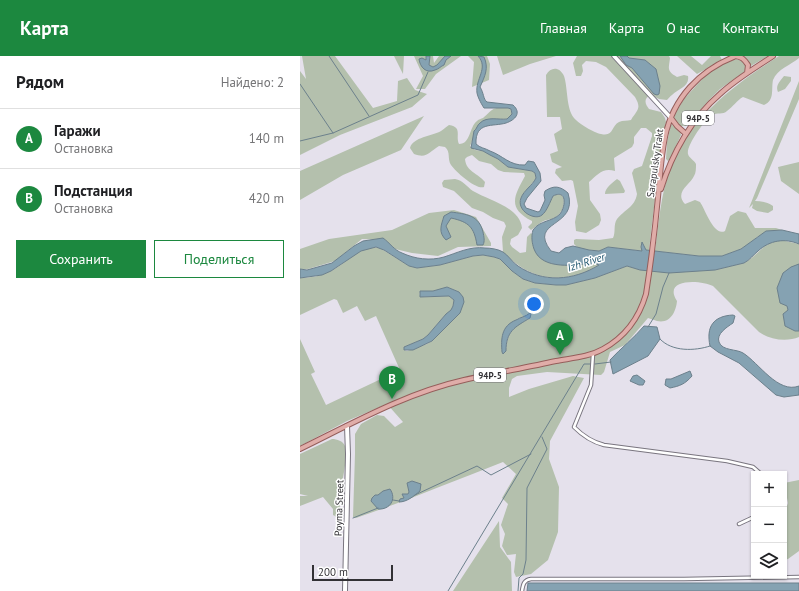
<!DOCTYPE html>
<html lang="ru">
<meta charset="utf-8">
<style>
:root{--surface:#fff;--page:#f2f2f2;--text:#202124;--muted:#757577;--line:#e0e0e0;--accent:#1c883f}
body{margin:0;font-family:"PT Sans",sans-serif;background:var(--page);color:var(--text)}
.controls{position:absolute;right:12px;bottom:12px;display:grid;overflow:hidden;border-radius:0px;box-shadow:0 1px 3px #0004}
.controls button{width:36px;height:36px;display:grid;place-items:center;padding:0;border:0;border-bottom:1px solid var(--line);background:var(--surface);color:var(--text);font:20px sans-serif}
.scale{position:absolute;left:12px;bottom:10px;width:81px;box-sizing:border-box;padding-left:4px;border:2px solid #323135;border-top:0;font-size:11px;line-height:14px;white-space:nowrap;color:#323135;-webkit-text-stroke:3px #fff;paint-order:stroke}
.you{position:absolute;left:234px;top:248px;width:14px;height:14px;margin:-10px;border:3px solid #fff;border-radius:50%;background:#1a73e8;box-shadow:0 0 0 6px #1a73e833}
.badge{display:grid;place-items:center;width:26px;height:26px;border-radius:50%;background:var(--accent);color:#fff;font-size:13px;font-weight:700}
.pin{position:absolute;translate:-50% -33px;filter:drop-shadow(0 1px 2px #0008)}
.pin::after{content:'';position:absolute;top:21px;width:14px;height:12px;background:inherit;clip-path:polygon(0 0,100% 0,50% 100%)}
.list{margin:0;padding:0;list-style:none}
h2{display:flex;justify-content:space-between;align-items:center;height:52px;margin:0;padding:0 16px;font-size:17px}
h2 small{font-size:13px;font-weight:400;color:var(--muted)}
.list li{display:grid;grid-template-columns:26px 1fr auto;gap:12px;align-items:center;box-sizing:border-box;height:60px;padding:0 16px;border-top:1px solid var(--line)}
.list b{display:block;font-size:15px;white-space:nowrap}
.list p{margin:0;font-size:13px;white-space:nowrap;color:var(--muted)}
.list em{font-size:13px;font-style:normal;color:var(--muted)}
.actions{display:flex;gap:8px;padding:12px 16px}
.actions a{flex:1;padding:9px 0;border:1px solid var(--accent);border-radius:0px;text-align:center;font-size:14px;color:var(--accent)}
.actions .main{background:var(--accent);color:#fff}
.icon{flex:none;width:22px;height:22px;fill:none;stroke:currentColor;stroke-width:2;stroke-linecap:round;stroke-linejoin:round}
.map{position:relative;flex:none;width:499px;height:535px;overflow:hidden}
header{display:flex;align-items:center;gap:24px;box-sizing:border-box;height:56px;padding:0 20px;background:var(--accent);color:#fff}
header strong{font-size:19px}
nav{display:flex;gap:22px;margin-inline-start:auto;font-size:14px}
main{display:flex}
aside{flex:1;background:var(--surface)}
.map>svg:first-child{display:block}
.green{fill:#b4c0ad;fill-rule:evenodd}
.water{fill:#85a2b2;stroke:#6c808c}
.lines{fill:none;stroke-linecap:round;stroke-linejoin:round}
.stream{stroke:#6c808c;stroke-width:1}
.minor-casing{stroke:#79757f;stroke-width:4.5}
.tertiary-casing{stroke:#79757f;stroke-width:5.5}
.secondary-casing{stroke:#79757f;stroke-width:6}
.primary-casing{stroke:#955e5b;stroke-width:6}
.minor{stroke:#fff;stroke-width:2.5}
.tertiary{stroke:#fff;stroke-width:3.5}
.secondary{stroke:#fff;stroke-width:4}
.primary{stroke:#e0ada9;stroke-width:4}
.labels{text-anchor:middle;dominant-baseline:central;stroke-width:3;stroke-linejoin:round;paint-order:stroke}
.shield{fill:#fff;stroke:#706f72;stroke-width:1}
.shield-label{font-size:9px;font-weight:bold;fill:#323135}
.street-label{font-size:10px;fill:#323135;stroke:#fff}
.water-label{font-size:11px;font-style:italic;fill:#1f556e;stroke:#fff}
</style>
<header>
<strong>Карта</strong>
<nav><a>Главная</a><a>Карта</a><a>О нас</a><a>Контакты</a></nav>
</header>
<main>
<aside>
<h2>Рядом<small>Найдено: 2</small></h2>
<ul class="list">
<li><span class="badge">A</span><div><b>Гаражи</b><p>Остановка</p></div><em>140 m</em></li>
<li><span class="badge">B</span><div><b>Подстанция</b><p>Остановка</p></div><em>420 m</em></li>
</ul>
<div class="actions"><a class="main">Сохранить</a><a>Поделиться</a></div>
</aside>
<div class="map">
<svg width="499" height="535" viewBox="0 0 499 535">
<rect width="100%" height="100%" fill="#e5e1ec"/>
<path class="green" d="M2,0H35L73,52L97,45L98,25L107,22L115,34L127,38L112,51L40,79L0,99V15L6,23Z
M94,0H104L103,18Z
M114,0H133L134,7L139,0H161L136,18L125,33H116L123,20Z
M168,0H187L190,8L189,24L172,31L174,6Z
M197,0H256L230,8L203,19Z
M277,0H369L370,2C369,12 366,15 377,21L384,19L388,20C390,31 378,33 372,39C370,40 369,42 367,44L359,43L351,39C343,42 345,48 349,53L361,56L365,62L366,66L361,92L349,194H346L342,187L341,191L343,195L308,191L299,195L279,193L274,188V184L276,183L299,184L313,182C316,176 313,169 317,163C324,154 335,151 337,138L332,117L334,113L342,110L352,80V77L346,72H341L334,81V87L332,91L314,102L315,115C303,111 297,119 289,126L290,144L300,158L301,164L299,169L286,177L276,175L275,166L278,150L273,125L271,124L262,125L255,117L256,113L262,111L252,106L250,98L258,95L254,78L262,73L260,61H247L246,19C251,10 260,11 264,20C268,32 266,52 274,62C278,67 294,77 301,78C314,81 311,70 319,66C323,64 327,65 331,64C337,54 342,53 335,41L306,11L296,6L286,5L282,9L283,15L281,20H276L273,7Z
M377,0H391L402,9L411,0H420L422,4L397,18Z
M444,0H468L451,10Z
M479,0H499V2C491,9 477,13 473,24C471,34 475,44 464,49L443,41C437,44 433,51 427,55C423,59 417,56 412,59C405,63 386,90 388,98C389,102 394,104 396,108C396,112 396,117 394,120C390,129 374,136 385,148L395,144L400,146C405,153 414,181 425,175L430,160L438,155L446,157L455,172H476L482,174L472,175L457,181L451,187L441,193L422,200H399L355,195C358,172 360,148 366,126C382,67 431,31 479,0Z
M433,4C440,3 444,5 446,11L444,16L420,33L410,43L386,70H380L374,62L375,58L384,43L406,19L421,9Z
M484,20L491,21V25L485,33L478,36C475,30 480,25 484,20Z
M499,25V43L457,142L455,145C461,145 467,146 473,150V154L468,157L457,155L452,152L453,148L449,152Z
M205,51L211,53L212,58L207,63H189L180,67L170,90L175,94L183,95L198,103L208,111L232,115L235,117L236,122C231,130 223,135 220,145L229,159L238,161L243,158L253,140C266,133 266,149 260,157C256,162 252,163 247,164C241,165 236,171 231,174L228,171L232,167V165C207,152 214,140 225,120L224,117L204,116L198,114L191,108L179,105L172,99L167,101L165,103C166,116 178,117 185,126L184,131C176,134 156,116 151,109C147,103 151,96 145,91L139,90C129,96 127,103 114,98L110,92C113,81 132,80 141,75C144,73 146,71 149,69C163,71 155,80 159,88C171,88 169,71 177,65C179,63 181,63 183,62C193,54 190,52 205,51Z
M124,60L101,94L43,119L0,144V115Z
M371,68L380,75L381,79L370,103L368,105L366,103L367,86Z
M499,106V138L481,125L478,111Z
M155,123C163,124 167,131 173,135C188,144 220,151 222,172L218,179L211,183L210,188L212,191L220,197L226,196L227,181L231,177L232,178V186L253,208L270,209L294,207L299,209C264,230 230,225 203,196L202,181L206,170L204,166L193,162L183,156L172,152L154,135L143,131L142,127L144,124Z
M317,123L320,125L325,135L324,137L305,138C305,132 312,127 317,123Z
M154,154L176,161L191,187V190L158,191L138,200L112,197L95,193L85,184L62,183L35,205L8,213H0V193L29,183L92,174L129,157Z
M481,184L499,188V281C487,286 470,284 459,276L413,230C401,224 362,222 377,245C376,256 370,268 357,265C354,264 351,263 348,262L325,289L310,296L304,316L301,319L247,316L217,320L212,323L209,332V341L229,333L273,320L284,322L250,385L249,403L259,431L258,476L248,504L231,518L216,521L214,516L216,498L207,499L202,490L205,478L201,469L208,448L202,442L216,418L203,406C154,425 106,445 56,462L53,461L55,398V378L61,368L77,359L84,360L95,371L103,366L87,348L47,365L0,390V283L15,316L11,318L26,349L100,314L76,260L65,265L57,250L43,257L37,244L34,243L0,259V222C10,222 21,220 31,215C47,207 60,188 80,192L109,210L117,212L140,209L173,200L183,199L194,201L200,203L212,215L223,223L235,227L256,229H266L295,222L327,210L340,214H415L444,207C458,200 461,187 481,184ZM147,231L159,236L154,263L139,276L132,285L127,288L107,295L104,294V291L123,283L128,279L146,258L151,255L153,250L154,244L149,240L125,241L119,238C127,233 138,237 147,231ZM230,257V262C226,265 221,266 218,268C209,275 206,285 206,295L202,283L217,263L226,260Z
M32,383C37,383 43,385 45,390C48,399 43,422 41,431C39,440 40,451 40,460L37,461L33,459V453L23,441L0,450V440H8L0,438V398Z
M499,424V495L488,503L484,504V459L488,447L487,442L484,436V427Z
M199,465L200,491L211,506L212,535H153Z"/>
<path class="water" d="M126,0H130L129,9L133,11L137,9L145,0H151L146,4L144,9C141,10 139,13 135,14C126,18 120,11 119,3L122,2L126,4Z
M178,0L184,1C189,12 185,20 180,31C184,37 183,43 187,46L213,49C222,57 215,64 206,67C193,71 175,65 176,88C180,92 185,92 190,95C202,99 210,110 225,109L228,105L234,106L240,117L241,125L227,142L224,148L226,152L238,156L240,155L245,144L244,139L245,135C254,129 260,130 268,137C279,172 227,164 251,195L259,197L265,192L273,190L289,194L299,195L308,191L342,195L341,191L342,186L346,194L399,200H422L441,193L466,175L482,174L499,178V188C485,182 470,184 458,195C453,199 450,204 444,207L415,214L369,217L340,214L327,210L295,222L266,229H256L235,227L223,223L212,215L200,203L194,201L183,199L173,200L140,209L117,212L109,210L84,194L76,191L61,195L31,215L22,219L0,222V213L7,214L32,207L54,190L63,185L83,182C90,187 94,194 102,197C115,203 130,205 144,201C157,197 170,190 185,192C190,192 198,193 203,196C208,199 213,207 218,210C243,227 273,225 299,209L294,207C276,209 242,215 234,193C232,187 231,181 233,174C240,164 252,166 260,158C266,150 267,133 253,140C250,146 247,155 242,159C235,165 216,155 221,142C224,134 232,130 236,122L235,117L232,115L208,111L198,103L190,99L183,95L171,92L174,75C177,73 177,69 180,67C187,60 199,64 207,63L212,58L211,53L208,52H184C182,49 178,42 177,37C175,23 189,12 178,0Z
M320,0H327L329,2L345,4L356,13L360,30L359,38L357,39L354,38L332,12L326,9Z
M151,156C166,158 179,159 183,176C184,181 185,185 183,189H177C174,171 169,166 151,162L146,170L151,181L146,184C138,176 141,170 144,160Z
M499,208V275H495L485,270L483,258L488,254L487,250L480,247L477,232L483,217L491,211Z
M147,231L159,236L163,241L164,246L160,257L132,285L113,294H104V291L123,283L128,279L146,258L151,254L153,250L154,244L149,240L120,241V235H133Z
M230,257L231,258L230,262C215,271 206,275 206,295L203,298L202,296C201,283 201,270 216,264C221,261 225,261 230,257Z
M433,259L435,260L433,267C427,271 416,278 419,286C422,295 437,293 443,297C459,307 478,338 499,330V339L484,341L476,339L439,307L418,296L410,290C406,271 413,260 433,259Z
M344,270L357,271L360,283L348,300L313,318L310,304C321,292 334,282 344,270Z
M390,315L392,320C385,328 380,330 370,332L365,329L366,323H371Z
M337,319L345,325L343,329H339L330,325L333,320Z
M112,425L121,428L120,435C114,440 107,446 99,446L100,443L104,442L102,438H108L109,436L107,427Z
M90,433C97,443 90,454 78,453L71,445L72,442L75,439H78L83,435Z
M228,527H499V535H227Z"/>
<g class="lines">
<path class="stream" d="M29,0L69,60
M0,28L33,77
M0,85L33,77L118,39L128,16
M348,271L356,258L363,231L369,217
M360,283C372,296 395,295 410,290
M295,308L311,306
M115,439L177,410L191,419L231,398
M93,444L99,445
M53,462L78,452
M148,535L284,308H290
M218,535L219,522L223,518L226,504L227,432L247,393L242,381"/>
<g class="minor-casing">
<path id="minor" d="M293,298L291,329L274,371C283,380 292,386 304,389L427,405L453,411L461,418
M439,468L454,461
M222,535C223,528 224,524 231,523H384L499,521"/>
</g>
<g class="tertiary-casing">
<path id="tertiary" d="M314,0L371,62"/>
</g>
<g class="secondary-casing">
<path id="secondary" d="M45,535L48,398L47,370"/>
</g>
<g class="primary-casing">
<path id="primary" d="M435,0C442,1 444,3 448,9L447,17
M371,62L377,70L386,78
M361,133C372,97 392,62 420,38C436,23 455,12 473,0
M0,393C53,367 106,337 164,324C194,317 225,312 256,305C272,302 289,301 303,293C325,281 339,262 346,238C351,206 355,173 358,141C360,121 361,101 365,81C373,42 400,14 436,0"/>
</g>
<use href="#minor" class="minor"/>
<use href="#tertiary" class="tertiary"/>
<use href="#secondary" class="secondary"/>
<use href="#primary" class="primary"/>
</g>
<g class="labels">
<g class="shield">
<rect x="382" y="55" width="32" height="14" rx="3"/>
<rect x="174" y="312" width="32" height="14" rx="3"/>
</g>
<g class="shield-label">
<text x="398" y="62">94Р-5</text>
<text x="190" y="319">94Р-5</text>
</g>
<g class="street-label">
<text transform="translate(355 107) rotate(-82)">Sarapulsky Trakt</text>
<text transform="translate(39 452) rotate(-88)">Poyma Street</text>
</g>
<g class="water-label">
<text transform="translate(286 206) rotate(-18)">Izh River</text>
</g>
</g>
</svg>
<div class="controls">
<button>+</button>
<button>−</button>
<button><svg class="icon" aria-label="layers" viewBox="0 0 24 24"><path d="M12 4l9 5-9 5-9-5zM3 14l9 5 9-5"/></svg></button>
</div>
<div class="scale">200 m</div>
<div class="you"></div>
<div class="pin badge" style="left:260px;top:299px">A</div>
<div class="pin badge" style="left:92px;top:343px">B</div>
</div>
</main>
